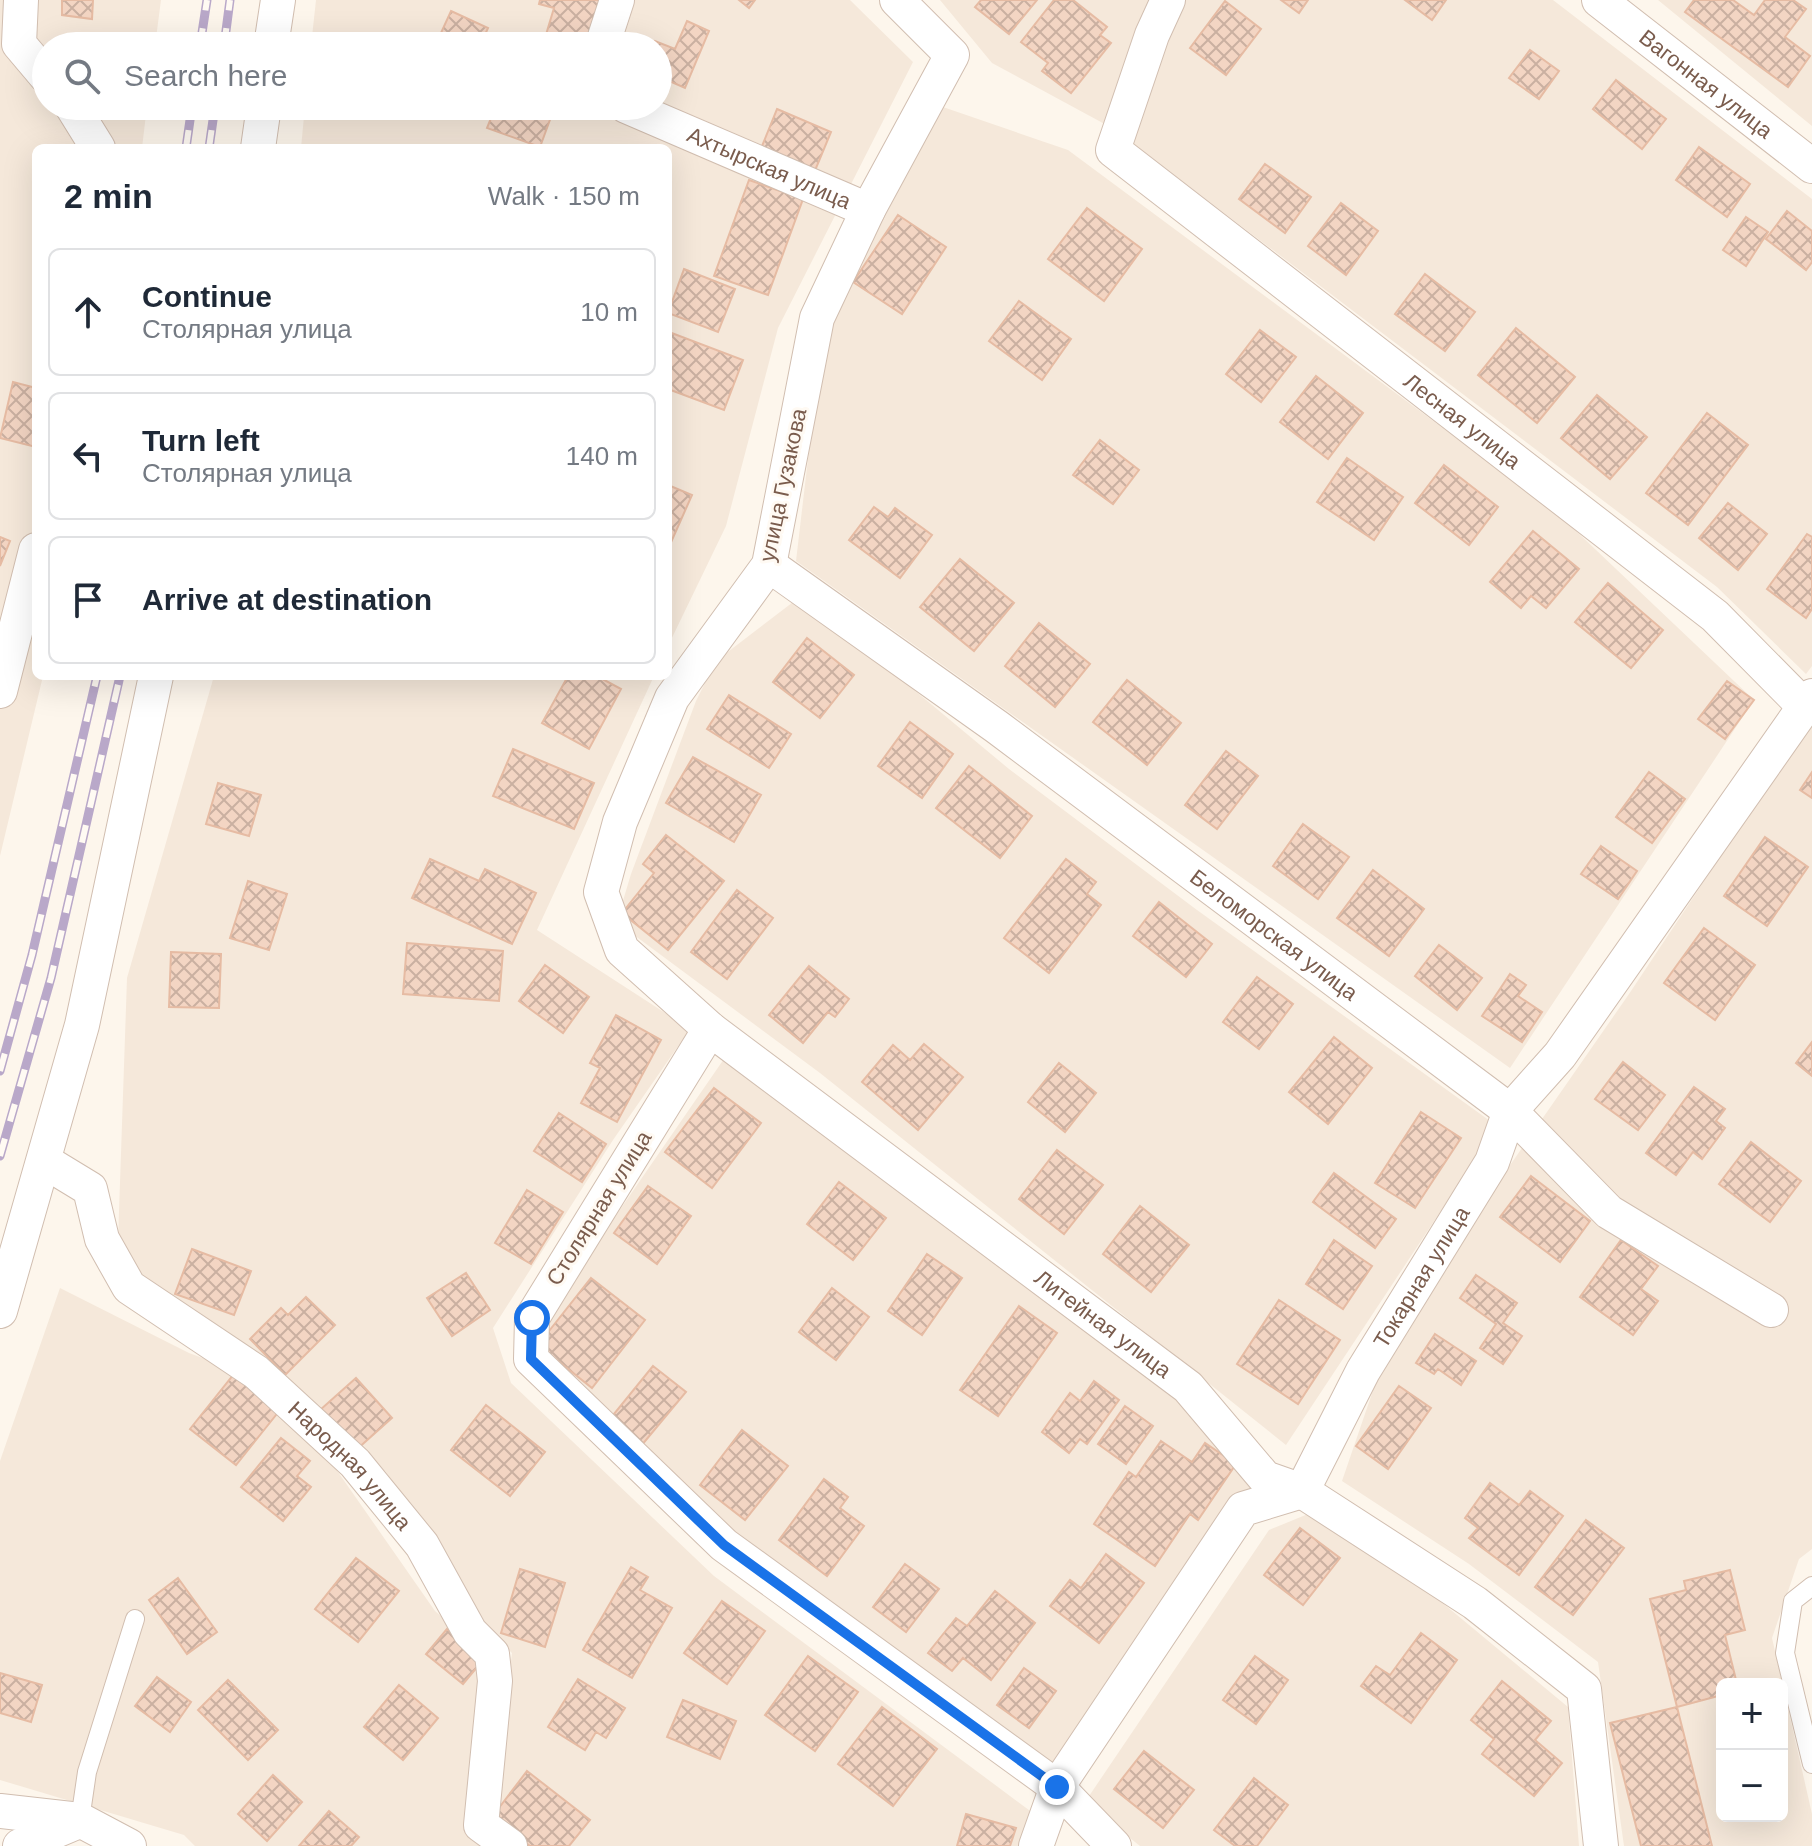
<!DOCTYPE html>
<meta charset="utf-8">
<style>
:root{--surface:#fff;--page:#f6f6f7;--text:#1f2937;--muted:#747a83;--line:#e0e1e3}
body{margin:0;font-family:Arial,sans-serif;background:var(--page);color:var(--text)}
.controls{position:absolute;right:24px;bottom:24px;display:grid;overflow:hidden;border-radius:12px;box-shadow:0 8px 32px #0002}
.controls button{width:72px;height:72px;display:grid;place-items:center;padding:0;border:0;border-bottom:2px solid var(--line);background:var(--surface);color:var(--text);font:40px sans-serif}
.stop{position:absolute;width:24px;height:24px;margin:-18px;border:6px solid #1a73e8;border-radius:50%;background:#fff}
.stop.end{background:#1a73e8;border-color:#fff;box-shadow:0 2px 8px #0008}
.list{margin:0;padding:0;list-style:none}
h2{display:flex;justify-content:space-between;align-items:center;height:104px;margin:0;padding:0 32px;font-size:34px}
h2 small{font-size:26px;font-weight:400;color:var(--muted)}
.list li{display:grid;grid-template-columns:52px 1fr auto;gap:24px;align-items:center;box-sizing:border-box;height:128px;margin:0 16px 16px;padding:0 16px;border:2px solid var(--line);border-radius:12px}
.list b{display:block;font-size:30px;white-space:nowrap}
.list p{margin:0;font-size:26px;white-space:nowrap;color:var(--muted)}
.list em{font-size:26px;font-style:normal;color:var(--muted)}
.icon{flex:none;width:44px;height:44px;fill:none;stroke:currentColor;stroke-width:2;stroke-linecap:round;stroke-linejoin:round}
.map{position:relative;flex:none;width:1812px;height:1846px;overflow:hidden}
.search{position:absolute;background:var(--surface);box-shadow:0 8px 32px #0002;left:32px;top:32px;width:640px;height:88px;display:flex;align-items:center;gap:20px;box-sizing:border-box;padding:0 28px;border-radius:44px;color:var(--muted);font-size:30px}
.panel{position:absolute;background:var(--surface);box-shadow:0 8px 32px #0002;left:32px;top:144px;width:640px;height:536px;border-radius:12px}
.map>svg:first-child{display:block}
.residential{fill:#f5e8da;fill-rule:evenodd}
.building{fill:url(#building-cross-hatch);stroke:#e6bba3;stroke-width:2}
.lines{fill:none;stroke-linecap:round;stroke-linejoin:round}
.service-casing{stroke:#d1beb0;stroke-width:20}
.minor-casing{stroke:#d1beb0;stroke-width:36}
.service{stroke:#fff;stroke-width:18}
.minor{stroke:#fff;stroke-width:34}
.rail-casing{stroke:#b9a8c9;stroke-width:9}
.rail{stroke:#fffaf3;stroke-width:6;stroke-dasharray:18;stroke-linecap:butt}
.route{stroke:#1a73e8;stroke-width:10}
.labels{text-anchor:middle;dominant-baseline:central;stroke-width:6;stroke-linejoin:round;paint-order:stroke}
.street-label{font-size:22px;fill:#7a5c4d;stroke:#fffaf3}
</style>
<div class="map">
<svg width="1812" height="1846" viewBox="0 0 1812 1846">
<defs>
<pattern id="building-cross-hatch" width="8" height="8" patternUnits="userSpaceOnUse" patternTransform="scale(2)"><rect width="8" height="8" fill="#f3d5c3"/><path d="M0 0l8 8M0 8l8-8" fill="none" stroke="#cab0a1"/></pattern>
</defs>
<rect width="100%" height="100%" fill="#fdf6ec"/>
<path class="residential" d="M0,0H161L155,46H46V106H147L142,148H36V676H43L0,856Z
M316,0H850L913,62L778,328L726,526L668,646V148H301L305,106H658V46H311Z
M940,0H1553L1812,199V666L1806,674L1717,587L1112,128L992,63Z
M1658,0H1812V126Z
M940,106L1068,150L1556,512L1754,700L1510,1068L796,561L822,340L853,255Z
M801,596L1009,769L1197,910L1497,1126L1286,1445L820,1073L630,932L619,914L631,874L696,701L716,661Z
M214,676H654L537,930L690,1029L613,1140L493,1328L511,1383L714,1576L1037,1816L1024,1846H523L490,1823L512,1653L480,1623L386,1472L289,1388L142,1283L118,1241L127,978Z
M1812,719V1549L1799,1559L1772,1638L1812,1814V1846H1624L1598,1662L1469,1564L1342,1481L1392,1335L1629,994ZM1722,1684H1782V1816H1722Z
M726,1056L1248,1445L1260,1476L1058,1767L731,1541L537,1353L557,1301Z
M60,1288L189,1353L246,1374L308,1429L435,1611L482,1651L483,1846H195L184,1835L0,1780V1461Z
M1308,1514L1416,1581L1568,1707L1579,1846H1140L1085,1802L1269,1530Z"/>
<path class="building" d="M62,0H93L92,19L62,15Z
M540,0H601L588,46L545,38L554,8L539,4Z
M739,0H755L749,8Z
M981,0H1037L1009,34L975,7Z
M1054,0H1073L1107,27L1100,35L1111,43L1071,93L1042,71L1048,63L1021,42Z
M1281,0H1308L1299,13Z
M1405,0H1446L1432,20Z
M1694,0H1733L1754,15L1765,0H1793L1806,9L1785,37L1810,56L1788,87L1685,12Z
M1225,1L1261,29L1226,75L1190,48Z
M451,11L488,28L480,46H435Z
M687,21L709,31L685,88L658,76V46H653L655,41L675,49Z
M1530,50L1559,71L1539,99L1509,78Z
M1616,80L1666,119L1642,149L1593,109Z
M496,106H555L540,147L487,128Z
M777,109L831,132L814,173L760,151Z
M1699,147L1750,184L1727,217L1676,180Z
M1265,164L1311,197L1285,233L1239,199Z
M749,180L803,199L768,295L714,276Z
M1341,203L1378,231L1346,275L1308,246Z
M1087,208L1142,249L1104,301L1048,259Z
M1787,211L1812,231V262L1806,270L1766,239Z
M898,215L946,247L902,314L853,282Z
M1746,217L1768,232L1746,266L1723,250Z
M684,269L735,289L718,332L668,313Z
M1425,274L1475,312L1445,351L1395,314Z
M1019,301L1071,339L1042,380L989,341Z
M1516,328L1575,377L1537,423L1478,375Z
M1260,330L1296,357L1261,402L1226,374Z
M669,332L743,360L724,410L668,389Z
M1316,376L1363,413L1328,459L1280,422Z
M13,382L36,388V447L0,438Z
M1597,395L1647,437L1610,479L1561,438Z
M1707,413L1748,445L1688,525L1646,493Z
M1100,440L1139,470L1113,504L1073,475Z
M1347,458L1403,497L1374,540L1317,502Z
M1444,465L1498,507L1469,545L1415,503Z
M668,485L692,495L668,549Z
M1728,503L1767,534L1738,570L1699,538Z
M874,507L888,517L895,508L932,535L900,578L849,540Z
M1533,531L1579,569L1546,608L1531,596L1521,608L1490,582Z
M1807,534L1812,537V609L1806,618L1767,589Z
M0,537L10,541L0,566Z
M960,559L1014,603L974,651L920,607Z
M1608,583L1663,630L1631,668L1575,622Z
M1039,623L1090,664L1055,707L1005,666Z
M807,638L854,675L820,718L773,682Z
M568,676H597L621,689L589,749L542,723Z
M1127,680L1181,723L1147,765L1093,722Z
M1727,681L1754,700L1725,739L1698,719Z
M729,695L791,734L769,768L707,729Z
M910,722L953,754L922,798L878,766Z
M513,749L594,783L574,829L493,796Z
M1226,751L1258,776L1217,829L1185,805Z
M693,757L761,795L734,842L666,803Z
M969,766L1032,816L1000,858L936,808Z
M1649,772L1685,799L1652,843L1616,817Z
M1812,772V798L1800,790Z
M218,783L261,795L249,836L206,824Z
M1303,824L1349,857L1318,899L1273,866Z
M666,835L724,881L668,950L622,913L654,873L643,864Z
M1765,837L1808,867L1767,926L1724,896Z
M1601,846L1637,871L1618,899L1581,874Z
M430,859L479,881L485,869L536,893L512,944L412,898Z
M1066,859L1096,882L1087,894L1101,905L1049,973L1004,938Z
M1373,870L1424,909L1389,956L1337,918Z
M248,881L287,894L269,950L230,938Z
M737,890L773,918L727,979L691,952Z
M1159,902L1212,944L1186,977L1133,936Z
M1704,928L1755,965L1715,1020L1664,983Z
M407,943L503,951L499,1001L403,994Z
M1439,945L1482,978L1457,1010L1415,976Z
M171,952L221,954L219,1008L169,1007Z
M545,965L589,997L563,1033L519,1001Z
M809,966L849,999L835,1017L828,1012L803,1043L769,1015Z
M1510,974L1526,985L1518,996L1542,1012L1522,1042L1482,1016Z
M1257,977L1293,1004L1259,1049L1223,1022Z
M616,1015L661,1040L617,1122L581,1103L600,1068L590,1063Z
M1334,1037L1372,1068L1328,1124L1289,1092Z
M1812,1042V1076L1796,1063Z
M924,1044L963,1077L918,1130L862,1082L893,1045L910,1060Z
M1623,1062L1665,1095L1638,1130L1595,1099Z
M1059,1063L1096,1093L1065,1132L1028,1102Z
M1694,1087L1725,1109L1716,1121L1725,1128L1702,1159L1693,1152L1676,1175L1646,1153Z
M714,1088L761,1123L712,1188L665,1152Z
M1421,1112L1461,1138L1415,1208L1375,1183Z
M559,1113L606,1144L582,1182L534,1151Z
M1751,1142L1801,1181L1770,1222L1719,1184Z
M1057,1150L1103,1185L1064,1234L1019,1199Z
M1334,1173L1396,1219L1375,1248L1313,1202Z
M1531,1176L1590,1221L1560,1262L1500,1217Z
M839,1182L886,1218L853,1260L807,1224Z
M648,1186L691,1216L657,1264L614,1233Z
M527,1190L563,1212L531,1264L495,1243Z
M1140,1206L1189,1245L1151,1292L1103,1254Z
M1334,1240L1372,1266L1343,1309L1306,1284Z
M1621,1240L1658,1266L1641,1289L1658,1301L1633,1335L1580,1297Z
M192,1249L251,1271L234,1315L175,1294Z
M927,1254L962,1278L922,1335L888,1311Z
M466,1273L490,1310L452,1336L427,1298Z
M1476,1275L1517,1303L1503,1323L1522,1336L1503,1364L1480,1348L1496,1324L1460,1298Z
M591,1278L645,1320L592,1388L538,1345Z
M832,1288L869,1317L836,1360L799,1332Z
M306,1297L335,1325L285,1375L250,1339L281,1308L288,1315Z
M1279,1300L1340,1340L1298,1404L1237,1364Z
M1019,1306L1057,1333L998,1416L960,1390Z
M1435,1334L1476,1361L1461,1385L1438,1369L1434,1374L1416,1363Z
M653,1366L686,1392L641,1446L609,1420Z
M234,1374L280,1410L236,1465L190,1429Z
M356,1378L392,1418L356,1450L320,1410Z
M1094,1381L1119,1400L1087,1444L1080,1439L1069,1453L1042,1432L1070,1393L1080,1401Z
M1399,1386L1431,1408L1388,1469L1356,1446Z
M486,1405L545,1452L510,1496L451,1450Z
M1125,1406L1153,1426L1126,1464L1098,1444Z
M742,1430L788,1466L745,1520L700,1485Z
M281,1438L310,1461L297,1476L311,1487L283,1521L241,1487Z
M1161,1441L1192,1462L1205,1443L1236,1464L1198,1520L1190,1514L1155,1566L1094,1524L1129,1472L1136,1477Z
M824,1479L848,1497L840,1508L864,1526L827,1576L779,1540Z
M1490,1483L1519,1505L1530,1491L1563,1516L1519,1575L1469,1538L1478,1528L1465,1518Z
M1586,1520L1624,1548L1573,1615L1535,1587Z
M1300,1528L1340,1558L1303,1605L1264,1575Z
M1106,1554L1144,1583L1099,1643L1050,1606L1070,1580L1081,1588Z
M356,1558L399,1591L358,1642L315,1609Z
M905,1564L939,1589L906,1632L873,1607Z
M631,1567L648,1577L640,1590L672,1608L632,1678L583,1650Z
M520,1569L565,1583L545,1647L501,1633Z
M1730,1570L1745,1630L1725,1635L1737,1684H1722V1695L1677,1707L1650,1599L1686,1590L1684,1581Z
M178,1578L217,1632L187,1654L149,1600Z
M995,1591L1035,1623L991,1680L963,1658L952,1671L928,1653L956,1618L967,1626Z
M722,1601L765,1631L727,1684L684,1653Z
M447,1629L484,1659L463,1684L426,1654Z
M1421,1633L1457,1660L1411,1723L1361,1686L1376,1666L1390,1675Z
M808,1656L858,1692L815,1751L765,1715Z
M1255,1656L1288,1680L1256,1724L1223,1700Z
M1024,1668L1056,1691L1029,1728L997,1705Z
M0,1673L42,1685L31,1722L0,1713Z
M157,1677L191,1702L170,1732L135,1706Z
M578,1679L625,1708L606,1738L596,1732L585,1750L548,1727Z
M228,1680L278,1730L248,1760L198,1710Z
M1502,1681L1551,1721L1535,1740L1562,1763L1534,1796L1482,1754L1494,1739L1471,1720Z
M399,1685L438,1718L403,1760L364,1727Z
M683,1700L736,1721L720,1759L667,1737Z
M882,1707L937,1749L893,1806L838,1764Z
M1677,1707L1712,1846H1641L1610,1723Z
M1144,1751L1194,1790L1163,1828L1114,1789Z
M527,1771L590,1820L569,1846H530L492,1817Z
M273,1775L302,1802L267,1841L238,1814Z
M1254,1778L1288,1805L1257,1846H1235L1214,1830Z
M329,1811L359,1837L351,1846H299Z
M966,1814L1016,1828L1010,1846H957Z"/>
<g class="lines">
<g class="service-casing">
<path id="service" d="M1812,1586L1793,1601L1785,1653L1812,1764
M80,1820L87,1772L135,1619"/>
</g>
<g class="minor-casing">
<g id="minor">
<path d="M21,0L19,44L46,76"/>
<path id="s1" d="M897,0L952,55L868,210L817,318L769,565L672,698L620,822L601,892L622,950L710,1029L1188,1387L1265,1478L1302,1491L1475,1603L1584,1689L1601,1846"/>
<path id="s2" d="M1168,0L1152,35L1113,150L1715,616L1802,704"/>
<path id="s3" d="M1599,0L1812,166"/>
<path d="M271,46L278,0"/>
<path d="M602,46L617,0"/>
<path d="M72,106L98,148"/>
<path id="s4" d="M626,106L868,210"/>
<path d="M258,148L264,106"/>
<path id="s5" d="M769,565L997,727L1510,1111L1609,1212L1771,1310"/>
<path d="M0,691L36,550"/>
<path d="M710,1029L532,1318L531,1359L724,1545L1057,1787L1114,1846"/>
<path id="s6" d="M44,1161L90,1189L102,1239L129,1287L256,1372L355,1463L422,1545L470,1632L492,1654L495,1681L481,1825L510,1846"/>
<path d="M0,1311L82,1025L156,676"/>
<path d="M0,1811L80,1820L129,1846"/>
<path d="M20,1846L79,1821"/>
<path id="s7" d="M1036,1846L1057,1787L1243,1509L1302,1491L1363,1371L1492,1162L1510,1111L1560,1055L1812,696"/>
</g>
</g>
<use href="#service" class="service"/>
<use href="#minor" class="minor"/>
<g class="rail-casing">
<path id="rail" d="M200,46L207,0
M224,46L230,0
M186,148L192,106
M209,148L215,106
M0,1071L32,955L97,676
M0,1156L51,978L120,676"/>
</g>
<use href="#rail" class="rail"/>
</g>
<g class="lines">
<path class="route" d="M532,1318L531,1359L724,1545L1057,1787"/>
</g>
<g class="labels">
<g class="street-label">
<text stroke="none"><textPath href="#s3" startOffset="136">Вагонная улица</textPath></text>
<text stroke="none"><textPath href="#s4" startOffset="156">Ахтырская улица</textPath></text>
<text stroke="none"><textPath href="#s2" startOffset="602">Лесная улица</textPath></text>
<text transform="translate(783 485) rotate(-78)">улица Гузакова</text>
<text stroke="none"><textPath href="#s5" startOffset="626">Беломорская улица</textPath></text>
<text transform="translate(599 1208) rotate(-58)">Столярная улица</text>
<text stroke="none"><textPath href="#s7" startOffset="704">Токарная улица</textPath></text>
<text stroke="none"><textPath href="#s1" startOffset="1668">Литейная улица</textPath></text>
<text stroke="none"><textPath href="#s6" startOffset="446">Народная улица</textPath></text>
</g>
</g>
</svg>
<div class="controls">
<button>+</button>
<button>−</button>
</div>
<div class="stop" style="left:532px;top:1318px"></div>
<div class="stop end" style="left:1057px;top:1787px"></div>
<div class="search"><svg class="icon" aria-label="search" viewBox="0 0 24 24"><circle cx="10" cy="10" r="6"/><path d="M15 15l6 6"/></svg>Search here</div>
<section class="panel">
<h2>2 min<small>Walk · 150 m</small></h2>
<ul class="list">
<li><svg class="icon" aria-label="ahead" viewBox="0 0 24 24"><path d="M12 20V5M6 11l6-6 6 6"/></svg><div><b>Continue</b><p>Столярная улица</p></div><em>10 m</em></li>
<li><svg class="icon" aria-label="left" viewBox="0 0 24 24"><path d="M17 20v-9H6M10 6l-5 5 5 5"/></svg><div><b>Turn left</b><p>Столярная улица</p></div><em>140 m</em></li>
<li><svg class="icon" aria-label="arrive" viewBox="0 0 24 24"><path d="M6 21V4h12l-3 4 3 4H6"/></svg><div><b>Arrive at destination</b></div></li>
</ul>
</section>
</div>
